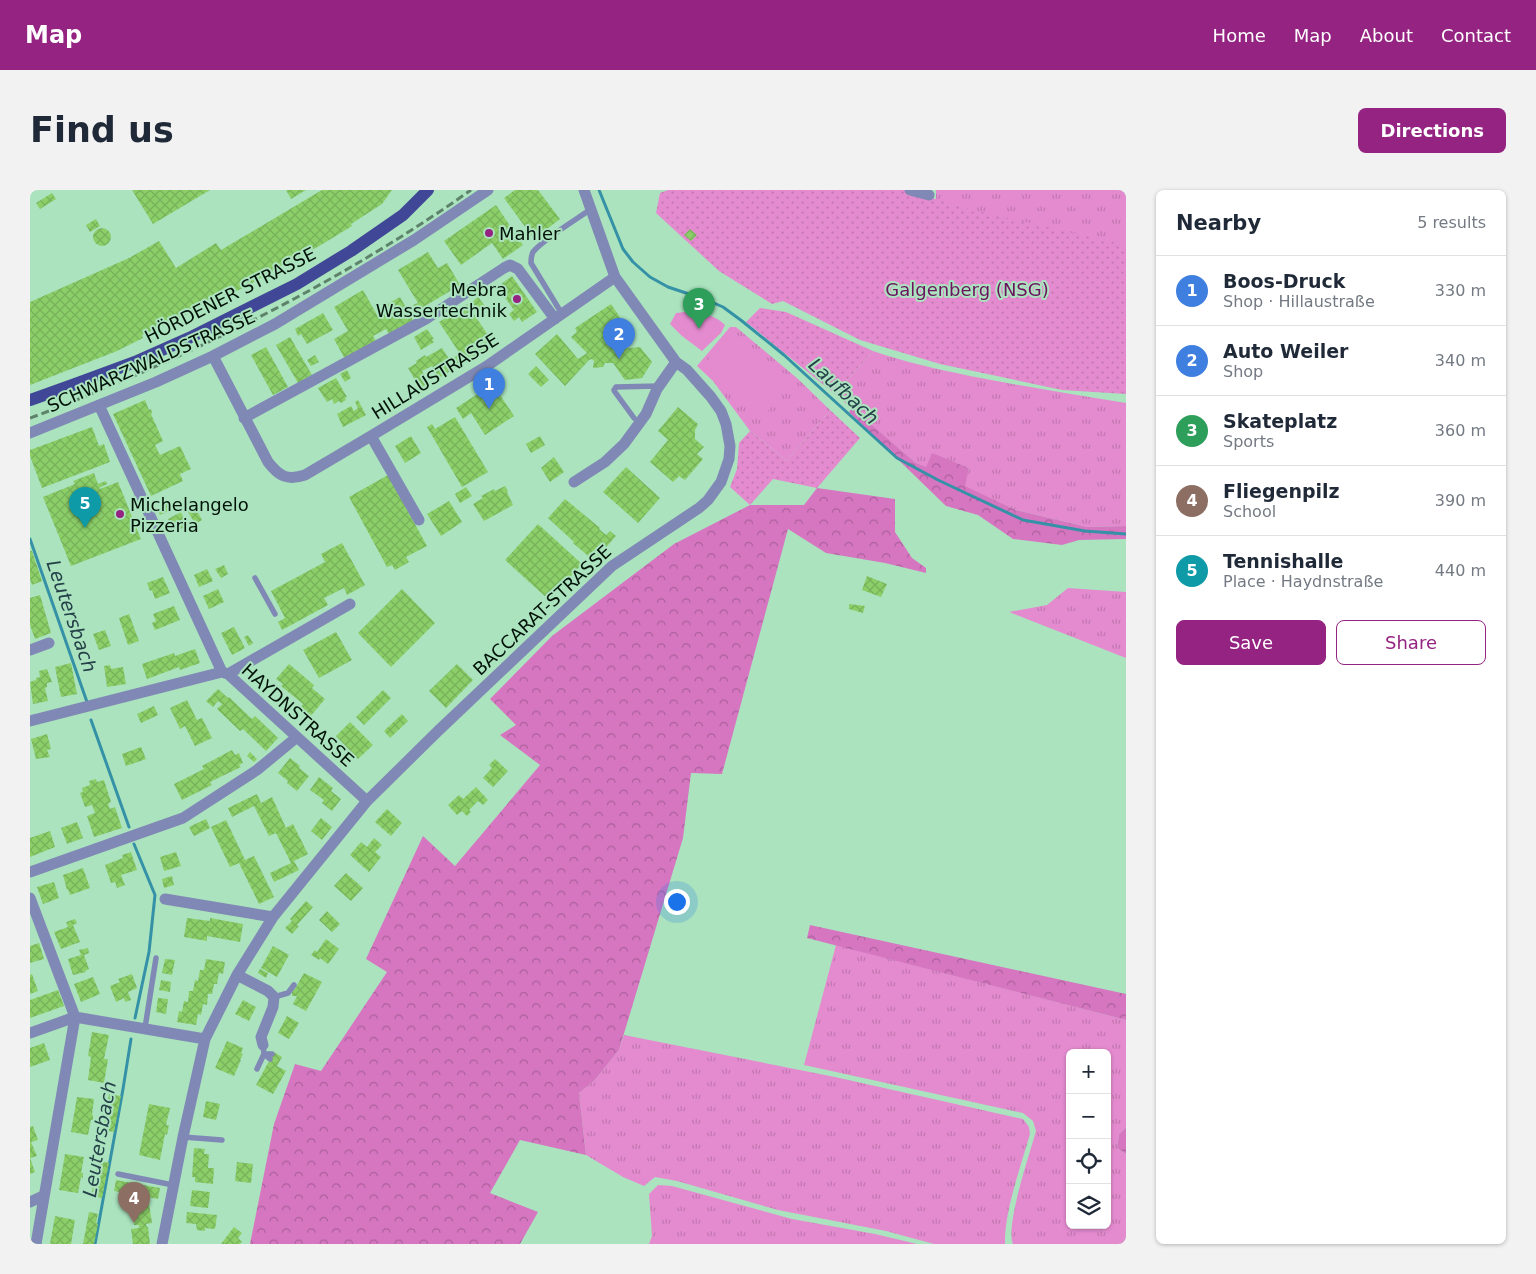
<!DOCTYPE html>
<meta charset="utf-8">
<style>
:root{--surface:#fff;--page:#f2f2f3;--text:#1f2937;--muted:#747a83;--line:#e0e1e3;--accent:#952382}
body{margin:0;font-family:"DejaVu Sans",sans-serif;background:var(--page);color:var(--text)}
.controls{position:absolute;right:15px;bottom:15px;display:grid;overflow:hidden;border-radius:8px;box-shadow:0 1px 4px #0004}
.controls button{width:45px;height:45px;display:grid;place-items:center;padding:0;border:0;border-bottom:1px solid var(--line);background:var(--surface);color:var(--text);font:25px sans-serif}
.you{position:absolute;left:646px;top:711px;width:18px;height:18px;margin:-12px;border:4px solid #fff;border-radius:50%;background:#1a73e8;box-shadow:0 0 0 8px #1a73e833}
.badge{display:grid;place-items:center;width:32px;height:32px;border-radius:50%;background:var(--accent);color:#fff;font-size:16px;font-weight:700}
.pin{position:absolute;translate:-50% -41px;filter:drop-shadow(0 1px 2px #0008)}
.pin::after{content:'';position:absolute;top:26px;width:18px;height:15px;background:inherit;clip-path:polygon(0 0,100% 0,50% 100%)}
.list{margin:0;padding:0;list-style:none}
h2{display:flex;justify-content:space-between;align-items:center;height:65px;margin:0;padding:0 20px;font-size:21px}
h2 small{font-size:16px;font-weight:400;color:var(--muted)}
.list li{display:grid;grid-template-columns:32px 1fr auto;gap:15px;align-items:center;box-sizing:border-box;height:70px;padding:0 20px;border-top:1px solid var(--line)}
.list b{display:block;font-size:19px;white-space:nowrap}
.list p{margin:0;font-size:16px;white-space:nowrap;color:var(--muted)}
.list em{font-size:16px;font-style:normal;color:var(--muted)}
.actions{display:flex;gap:10px;padding:15px 20px}
.actions a{flex:1;padding:11px 0;border:1px solid var(--accent);border-radius:8px;text-align:center;font-size:18px;color:var(--accent)}
.actions .main{background:var(--accent);color:#fff}
.icon{flex:none;width:28px;height:28px;fill:none;stroke:currentColor;stroke-width:2;stroke-linecap:round;stroke-linejoin:round}
.map{position:relative;flex:none;width:1096px;height:1054px;overflow:hidden;border-radius:8px}
header{display:flex;align-items:center;gap:30px;box-sizing:border-box;height:70px;padding:0 25px;background:var(--accent);color:#fff}
header strong{font-size:24px}
nav{display:flex;gap:28px;margin-inline-start:auto;font-size:18px}
.intro{display:flex;align-items:center;justify-content:space-between;box-sizing:border-box;height:120px;padding:0 30px}
h1{margin:0;font-size:35px}
.button{padding:12px 22px;border-radius:8px;background:var(--accent);color:#fff;font-size:18px;font-weight:700}
main{display:flex;gap:30px;padding:0 30px}
aside{flex:1;background:var(--surface);border-radius:8px;box-shadow:0 1px 4px #0004}
.map>svg:first-child{display:block}
.grass{fill:url(#grass-tufts);fill-rule:evenodd}
.forest{fill:url(#forest-crowns)}
.park{fill:url(#park-dots)}
.pitch{fill:#e48bcf}
.lines{fill:none;stroke-linecap:round;stroke-linejoin:round}
.stream{stroke:#3491a6;stroke-width:3}
.building{fill:url(#building-cross-hatch)}
.service{stroke:#8089b5;stroke-width:5.5}
.minor{stroke:#8089b5;stroke-width:11}
.primary{stroke:#404796;stroke-width:12}
.rail{stroke:#5d836a;stroke-width:3;stroke-dasharray:8 4;stroke-linecap:butt}
.poi-dot{fill:#952382;stroke:#abe3bf;stroke-width:2}
.labels{text-anchor:middle;dominant-baseline:central;stroke-width:4;stroke-linejoin:round;paint-order:stroke}
.poi-label{font-size:18px;fill:#001106;stroke:#abe3bf;text-anchor:start}
.park-label{font-size:18px;fill:#6b145d;stroke:#abe3bf}
.street-label{font-size:18px;fill:#001106;stroke:#abe3bf}
.water-label{font-size:19px;font-style:italic;fill:#244048;stroke:#abe3bf}
</style>
<header>
<strong>Map</strong>
<nav><a>Home</a><a>Map</a><a>About</a><a>Contact</a></nav>
</header>
<div class="intro"><h1>Find us</h1><a class="button">Directions</a></div>
<main>
<div class="map">
<svg width="1096" height="1054" viewBox="0 0 1096 1054">
<defs>
<pattern id="grass-tufts" width="24" height="20" patternUnits="userSpaceOnUse" patternTransform="scale(1.25)"><rect width="24" height="20" fill="#e48bcf"/><path d="M3 7l-1-3M5 7V3M7 7l1-3M15 17l-1-3M17 17v-4M19 17l1-3" fill="none" stroke="#c277b0"/></pattern>
<pattern id="forest-crowns" width="20" height="18" patternUnits="userSpaceOnUse" patternTransform="scale(1.25)"><rect width="20" height="18" fill="#d676c1"/><path d="M2 6a3 3 0 1 1 6 0M12 15a3 3 0 1 1 6 0" fill="none" stroke="#ab5f9b"/></pattern>
<pattern id="park-dots" width="8" height="8" patternUnits="userSpaceOnUse" patternTransform="scale(1.25)"><rect width="8" height="8" fill="#e48bcf"/><path d="M2 2h.1M6 6h.1" fill="none" stroke="#c277b0" stroke-width="1.8" stroke-linecap="round"/></pattern>
<pattern id="building-cross-hatch" width="8" height="8" patternUnits="userSpaceOnUse" patternTransform="scale(1.25)"><rect width="8" height="8" fill="#8ccf69"/><path d="M0 0l8 8M0 8l8-8" fill="none" stroke="#77b15a"/></pattern>
</defs>
<rect width="100%" height="100%" fill="#abe3bf"/>
<path class="grass" d="M906,0H1096V72L906,10Z
M700,137H706L768,189L800,220L757,271L720,241L683,191L667,176Z
M843,161C875,172 907,179 940,186C992,196 1044,205 1096,213V336L1057,337L986,320L934,296L939,278L902,264L896,278L886,273L805,204Z
M1038,398L1096,402V468L979,422L1017,415Z
M806,755L1096,830V938L1089,944L1087,958L1096,964V1054H983C975,1036 1000,963 1006,941L1003,931L993,923L774,875ZM1040,863H1077V1035H1040Z
M594,845L805,887L993,929L999,937L1000,944C991,976 974,1022 975,1054H904L856,1041L748,1020L647,991L625,987L614,996L593,987L556,965L549,903L564,891L589,860Z
M628,995L642,996L762,1029L845,1044L887,1054H619L622,1046L619,1004Z"/>
<path class="forest" d="M822,218L886,273L896,277L902,263L939,278L935,296L986,320L1057,337L1096,336V349L1049,350L1032,355L983,349L948,325L916,316L819,222Z
M787,298L865,309V342L882,368L896,378V383L855,373L796,363L758,339L692,584L661,583L653,648L589,860L564,891L549,903L556,965L490,950L460,1003L508,1022L490,1054H220L244,934L265,874L291,881L357,782L336,769L393,646L425,676L510,575L470,545L486,535L460,509L522,446L644,354L720,315H774Z
M780,735L1096,804V830L777,748Z
M1096,938V964L1087,958L1089,944Z"/>
<path class="park" d="M638,0H875L943,20L1096,55V204L1032,200L910,174L830,150L753,111L742,114L689,81L626,23L630,3Z
M730,118L756,122L843,161L805,204L716,132Z
M800,220L830,248L787,298L743,289L720,315L700,297L707,279L709,253L720,241L757,271Z"/>
<path class="pitch" d="M655,122C671,123 684,124 695,135L691,143L672,161L652,146L640,134L646,123Z
M702,141L763,191L734,226L673,176Z"/>
<g class="lines">
<path class="stream" d="M569,0L593,59L603,72L620,87L638,97L677,110L693,117L712,131L754,165L867,268L908,290L993,330L1055,341L1096,344
M0,349L57,512
M61,530L99,637
M104,654L125,705L119,762L105,828
M65,1054L93,899L101,849"/>
</g>
<path class="building" d="M102,0H180L123,34Z
M256,0H276L261,9Z
M292,0H362L352,14L321,34L322,36L291,55L266,69L265,68L217,96L184,112L180,109L154,126L112,145L113,148L87,161L0,195V112L99,68L129,51L146,78L186,53L191,60Z
M485,0H508L530,29L504,49L474,8Z
M22,3L26,9L10,19L6,13Z
M466,15L493,55L473,69L462,53L431,75L414,51Z
M66,29L70,36L60,42L56,35Z
M63 47a9 9 0 1 1 18 0a9 9 0 1 1-18 0Z
M660,39L667,45L661,51L654,45Z
M398,62L408,78L417,73L430,95L387,121L383,115L388,113L368,80Z
M482,86L507,122L492,132L489,127L484,131L479,124L484,120L467,97Z
M333,100L347,125L356,120L354,116L370,107L383,130L359,144L356,139L343,146L346,151L315,169L304,149L318,141L304,117Z
M448,107L455,116L446,123L440,114Z
M437,114L464,154L436,173L409,132Z
M581,114L596,136L582,147L591,159L610,157L622,172L612,188L595,190L583,173H575L573,177L563,178L564,171L562,169L559,170L535,196L505,164L527,144L548,169L557,163L541,147L547,142L545,138Z
M293,123L303,140L277,154L271,144L268,146L265,139Z
M397,139L404,149L402,150L404,152L391,160L384,147Z
M260,147L282,185L268,193L246,155Z
M236,157L258,197L243,205L221,165Z
M412,158L425,178L409,188L402,176L392,181L399,193L390,198L378,178L387,173L386,171L395,165L396,167Z
M285,165L289,172L281,176L277,170Z
M428,165L434,173L428,177L423,168Z
M506,176L519,190L511,197L498,184Z
M317,180L321,188L315,192L310,184Z
M306,188L317,207L315,208L316,210L311,213L309,211L304,214L302,209L297,212L288,198Z
M463,194L484,226L455,245L441,223L433,229L426,218Z
M115,210L119,220L121,219L122,223L121,224L133,251L125,255L130,265L150,256L161,279L150,284L153,291L121,306L83,224Z
M328,210L336,225L313,237L307,224L321,216L324,221L328,218L325,212Z
M648,217L668,234L665,240V249L674,257L667,264L673,269L655,290L649,286L643,292L620,272L638,250L628,241Z
M425,227L458,282L432,297L397,237L402,234L405,239Z
M62,237L69,256L74,254L80,272L12,298L0,266V260Z
M381,246L391,263L375,273L365,256Z
M510,246L515,255L501,263L496,254Z
M524,267L534,282L520,292L511,278Z
M596,277L630,308L608,333L573,302Z
M64,283L68,294L76,291L77,294L69,298L70,299L88,292L111,349L41,376L13,307L45,294L43,291Z
M358,285L397,356L376,367L379,372L365,380L362,375L357,377L319,307Z
M475,296L478,301L477,302L483,315L454,331L443,314L453,308L451,306L464,299L465,301Z
M436,297L442,306L430,313L425,304Z
M535,309L570,338L569,339L576,345L580,341L586,346L564,371L543,353L544,352L518,328Z
M419,311L432,332L411,346L397,324Z
M138,313L141,320L130,325L127,319Z
M165,317L172,330L165,334L157,320Z
M151,322L157,336L144,342L138,329Z
M508,334L552,374L519,410L475,370Z
M312,353L335,395L317,405L314,398L294,408L298,415L252,440L248,432L255,428L241,401L295,372L291,364Z
M0,361H2L12,391L2,395L0,389Z
M194,375L198,384L191,388L185,379Z
M177,379L183,391L169,397L164,385Z
M837,386L857,394L851,407L832,400Z
M133,387L140,403L125,409L122,400L120,401L117,393Z
M188,399L194,412L179,419L173,406Z
M372,399L405,433L361,477L328,443Z
M10,405L21,443L5,449L0,435V408Z
M819,414L835,416L833,423L819,419Z
M144,416L150,430L125,440L122,433L126,431L123,424Z
M99,424L109,451L98,455L89,428Z
M204,437L215,458L202,465L191,443Z
M75,440L81,456L69,460L63,444Z
M306,442L322,470L289,488L273,460Z
M218,445L223,453L219,456L214,447Z
M165,459L170,473L150,480L149,477L117,489L112,474L144,463L145,466Z
M41,473L47,504L31,507L25,477Z
M259,474L284,495L282,498L295,509L279,528L269,519L273,514L251,496L253,494L246,489Z
M427,474L443,490L416,518L399,501Z
M80,475L81,479L93,477L96,494L77,497L74,476Z
M17,479L22,492L17,493V497L15,498L18,511L3,514L0,492L6,490V488L10,487L9,481Z
M188,499L198,508L199,507L222,529L225,526L248,548L236,561L213,539L210,541L187,519L192,514L188,511L183,517L176,511Z
M353,500L361,508L334,535L326,527Z
M157,510L167,530L172,528L182,548L165,556L155,536L150,539L140,518Z
M124,516L128,525L111,533L107,524Z
M372,524L378,531L360,548L354,541Z
M320,532L343,555L328,569L306,546Z
M17,544L21,559L17,560L20,567L6,569L1,549Z
M111,557L116,569L96,576L92,564Z
M202,560L205,565L209,563L213,573L209,575L211,577L180,592L182,595L152,610L144,594L174,579L172,576Z
M220,562L227,569L224,572L217,566Z
M260,568L270,576L269,578L279,586L267,601L257,593L258,591L248,583Z
M465,569L478,581L463,597L453,588L462,578L459,575Z
M289,587L303,598L301,601L311,609L302,621L292,613L294,610L280,600Z
M66,589L67,592L74,590L81,612L78,614L80,619L85,617L92,638L64,647L57,626L65,623L62,615L55,617L50,603L53,602L52,598L60,595L59,591Z
M446,597L458,610L453,615L448,611L439,620L441,622L437,626L432,621L427,625L418,615L429,605L433,609Z
M227,604L231,613L242,607L256,638L263,634L278,664L264,671L269,680L244,692L240,683L261,673L246,643L239,646L224,616L202,627L198,618Z
M357,619L372,633L361,646L345,632Z
M291,628L302,637L292,650L281,641Z
M176,629L180,638L164,646L159,637Z
M196,630L215,670L224,666L244,707L229,714L209,673L200,677L181,637Z
M47,632L53,648L37,654L31,638Z
M20,641L25,657L0,667V648Z
M344,648L352,655L345,662L351,667L339,682L320,665L331,652L337,657Z
M101,662L107,680L91,685L95,695L87,698L85,692L81,693L75,675L93,668L92,665Z
M146,662L151,676L134,681L130,667Z
M53,678L60,698L40,705L38,699L37,700L33,685Z
M316,683L333,698L321,711L304,696Z
M142,686L144,695L134,698L132,689Z
M24,692L29,708L13,714L7,697Z
M276,711L283,717L267,735L269,736L262,744L255,738L262,731L260,729Z
M297,721L310,734L302,742L289,730Z
M157,728L180,731V728L213,734L210,752L177,746V751L154,747Z
M45,729L47,733L43,735L50,752L31,759L24,742L38,737L36,732Z
M296,749L309,759L298,774L290,768L289,770L281,765L285,760L287,762Z
M9,753L14,769L0,773V756Z
M243,756L259,765L247,787L231,778Z
M58,758L59,763L54,765L59,779L55,781L56,782L43,785L38,769L51,765L49,760Z
M135,769L145,770L142,785L132,783Z
M176,769L195,772L193,784L189,783L187,794H184L182,804H178L177,815L173,814L171,825L168,824L166,835L147,832L149,821L152,822L154,811L158,812L159,801H163L165,790L168,791L170,780H174Z
M230,779L238,783L236,788L228,783Z
M274,783L292,792L276,821L263,814L267,806H262V800L265,799Z
M2,784L8,801L0,804V785Z
M102,784L107,798L98,802L101,810L95,812L94,808L86,812L80,796L90,792L88,789Z
M63,787L70,804L51,812L44,794Z
M131,790L141,792L140,802L129,800Z
M28,800L34,816L0,828V810Z
M128,808L138,809L136,824L126,822Z
M213,810L226,817L219,831L205,824Z
M257,826L269,833L259,849L248,843Z
M62,842L79,845L74,869H78L74,893L58,890L61,867L58,866Z
M197,851L213,858L211,863L213,864L210,870H211L204,886L185,878Z
M14,853L20,870L0,877V858Z
M244,862L252,867L247,876L256,881L243,904L226,895Z
M79,904L91,906L84,942L73,940Z
M47,907L64,909L62,925H63V930H61L58,945L41,942Z
M176,911L190,914L186,930L173,927Z
M119,914L140,918L136,935H139L137,945L135,944L130,970L109,965Z
M3,936L8,950L1,952L7,966L0,968L5,982L0,984V937Z
M164,958L175,959L174,964H179L178,978H184L183,994L165,992V987H162Z
M35,964L54,967L51,983H53V988L51,987L48,1003L29,1000Z
M68,970L79,973L72,1008L61,1006Z
M207,972L223,974L221,993L205,991Z
M86,990L130,998L128,1009L84,1001Z
M162,1000L180,1002L178,1018L160,1016Z
M119,1013L122,1033L116,1034L117,1037H118L120,1054H103L101,1039L109,1038V1035H104L102,1015Z
M59,1022L68,1024L66,1033L68,1034L64,1054H53Z
M157,1022L187,1025L185,1039L175,1038V1041L167,1040L166,1034L156,1033Z
M25,1026L45,1030L41,1054H20Z
M204,1037L212,1043L208,1048L212,1052L210,1054H191Z"/>
<g class="lines">
<path class="service" d="M532,124L501,73C501,69 501,66 503,62C512,50 547,29 561,19
M604,228L585,202L584,200L586,197L629,196
M225,388L245,424
M244,807L258,803L264,795
M115,838L126,768
M240,869L234,864H242
M227,879L234,864L233,855
M153,947L192,950
M88,984L143,995"/>
<path class="minor" d="M880,0L899,5
M183,166L238,272C249,286 257,291 275,285L341,246L457,176L585,87
M69,215L192,482L198,484L337,611
M214,228L396,129L474,78L480,75L488,79L525,129
M0,243L126,192L183,166L245,134L384,50L458,0
M341,246L389,330
M544,292L575,272L594,254L616,224L627,199L646,172
M0,460L19,453
M198,484L320,414
M0,531L192,482
M0,682L153,628L227,580L267,547
M0,708L45,827L6,1054
M135,709L243,727
M207,785L238,801L244,807L243,817L231,847L233,855
M0,843L45,827L175,849
M0,1012L13,1006
M132,1054L153,947L175,849L207,785L243,727L337,611L408,541L582,376L669,318L678,310L691,292L699,269L700,256L696,234L691,221L681,207L657,180L646,172L585,87L554,0"/>
<path class="primary" d="M0,210L48,193L105,172L159,148L267,94L321,61L373,25L398,0"/>
<path class="rail" d="M0,228C34,216 65,202 99,188C218,137 335,75 441,0"/>
</g>
<g class="poi-dot">
<circle cx="459" cy="43" r="5"/>
<circle cx="487" cy="109" r="5"/>
<circle cx="90" cy="324" r="5"/>
</g>
<g class="labels">
<g class="poi-label">
<text x="469" y="43">Mahler</text>
<text x="477" y="99" text-anchor="end">Mebra<tspan x="477" dy="21">Wassertechnik</tspan></text>
<text x="100" y="314">Michelangelo<tspan x="100" dy="21">Pizzeria</tspan></text>
</g>
<g class="park-label">
<text x="937" y="99">Galgenberg (NSG)</text>
</g>
<g class="street-label">
<text transform="translate(200 105) rotate(-27)">HÖRDENER STRASSE</text>
<text transform="translate(121 171) rotate(-24)">SCHWARZWALDSTRASSE</text>
<text transform="translate(405 186) rotate(-32)">HILLAUSTRASSE</text>
<text transform="translate(512 420) rotate(-43)">BACCARAT-STRASSE</text>
<text transform="translate(268 525) rotate(42)">HAYDNSTRASSE</text>
</g>
<g class="water-label">
<text transform="translate(814 201) rotate(43)">Laufbach</text>
<text transform="translate(42 426) rotate(71)">Leutersbach</text>
<text transform="translate(69 949) rotate(-80)">Leutersbach</text>
</g>
</g>
</svg>
<div class="controls">
<button>+</button>
<button>−</button>
<button><svg class="icon" aria-label="locate" viewBox="0 0 24 24"><circle cx="12" cy="12" r="6"/><path d="M12 2v4M12 18v4M2 12h4M18 12h4"/></svg></button>
<button><svg class="icon" aria-label="layers" viewBox="0 0 24 24"><path d="M12 4l9 5-9 5-9-5zM3 14l9 5 9-5"/></svg></button>
</div>
<div class="you"></div>
<div class="pin badge" style="left:459px;top:219px;background:#3f7fe0">1</div>
<div class="pin badge" style="left:589px;top:169px;background:#3f7fe0">2</div>
<div class="pin badge" style="left:669px;top:139px;background:#2e9e5b">3</div>
<div class="pin badge" style="left:104px;top:1033px;background:#8d6e63">4</div>
<div class="pin badge" style="left:55px;top:338px;background:#0f9aa8">5</div>
</div>
<aside>
<h2>Nearby<small>5 results</small></h2>
<ul class="list">
<li><span class="badge" style="background:#3f7fe0">1</span><div><b>Boos-Druck</b><p>Shop · Hillaustraße</p></div><em>330 m</em></li>
<li><span class="badge" style="background:#3f7fe0">2</span><div><b>Auto Weiler</b><p>Shop</p></div><em>340 m</em></li>
<li><span class="badge" style="background:#2e9e5b">3</span><div><b>Skateplatz</b><p>Sports</p></div><em>360 m</em></li>
<li><span class="badge" style="background:#8d6e63">4</span><div><b>Fliegenpilz</b><p>School</p></div><em>390 m</em></li>
<li><span class="badge" style="background:#0f9aa8">5</span><div><b>Tennishalle</b><p>Place · Haydnstraße</p></div><em>440 m</em></li>
</ul>
<div class="actions"><a class="main">Save</a><a>Share</a></div>
</aside>
</main>
